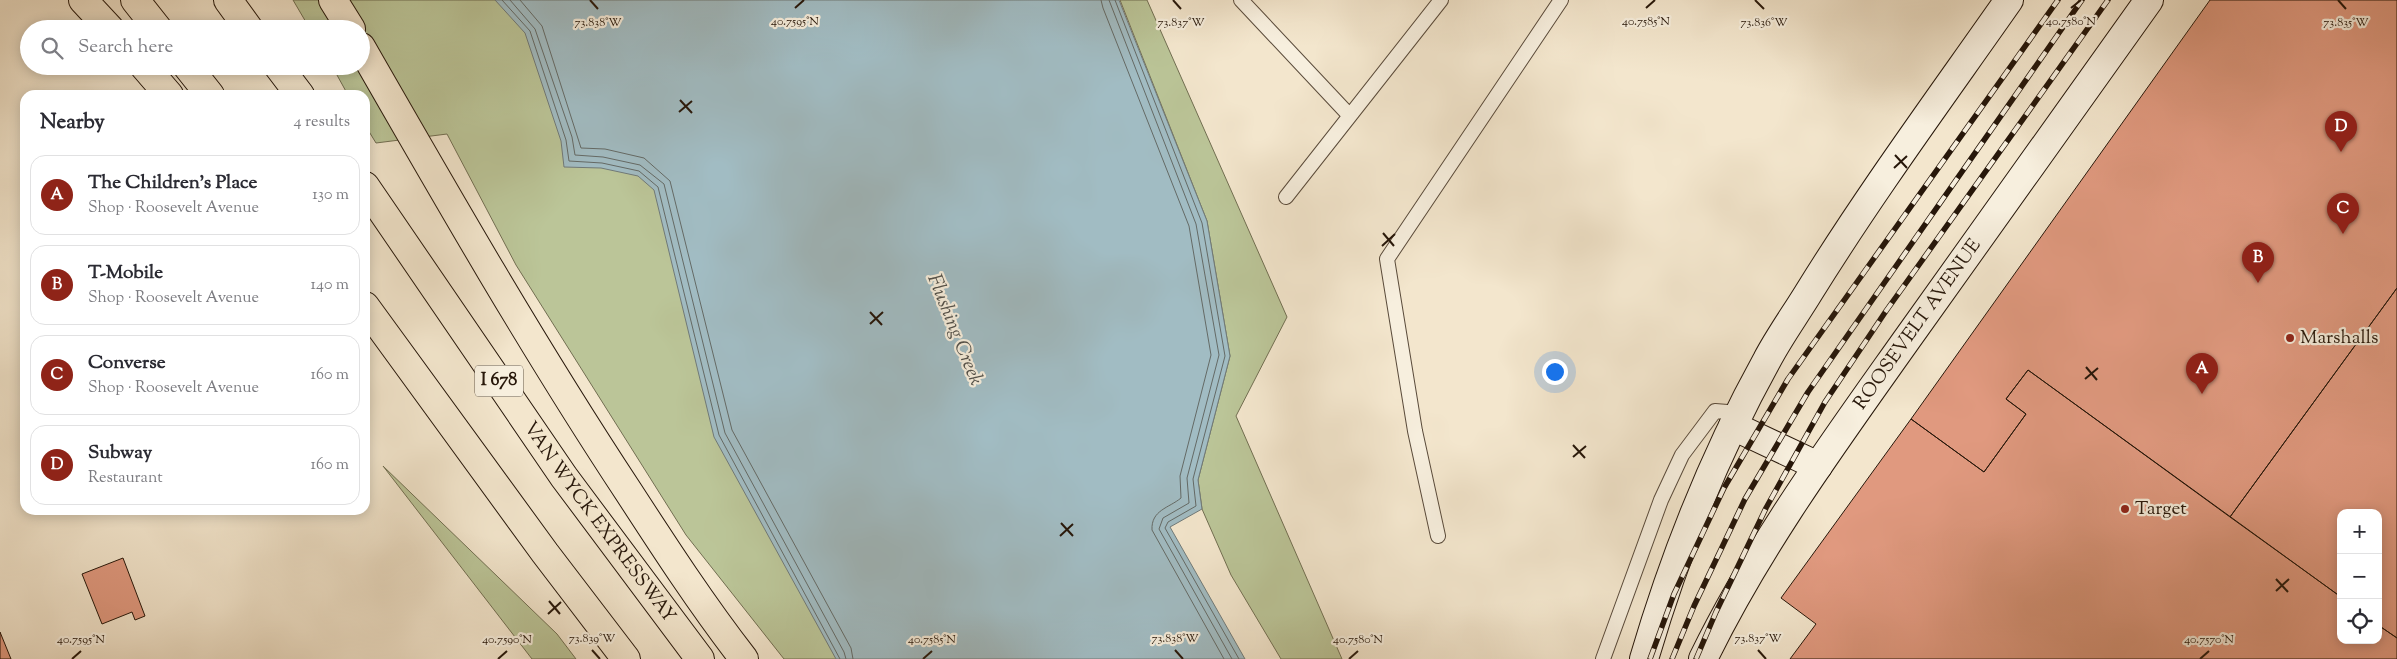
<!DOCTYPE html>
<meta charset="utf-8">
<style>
:root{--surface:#fff;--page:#f7f7f7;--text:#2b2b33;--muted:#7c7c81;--line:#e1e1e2;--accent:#8f2418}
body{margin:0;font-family:"Sorts Mill Goudy",serif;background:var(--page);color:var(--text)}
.controls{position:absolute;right:15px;bottom:15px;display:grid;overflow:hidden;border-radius:10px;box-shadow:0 2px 12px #0003}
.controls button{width:45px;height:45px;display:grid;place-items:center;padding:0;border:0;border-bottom:1px solid var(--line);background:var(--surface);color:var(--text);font:25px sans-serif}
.you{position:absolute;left:1554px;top:371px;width:18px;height:18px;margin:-12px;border:4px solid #fff;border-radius:50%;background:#1a73e8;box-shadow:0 0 0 8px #1a73e833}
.badge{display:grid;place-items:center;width:32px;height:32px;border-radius:50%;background:var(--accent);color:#fff;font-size:16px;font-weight:700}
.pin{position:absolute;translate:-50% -41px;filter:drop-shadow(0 1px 2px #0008)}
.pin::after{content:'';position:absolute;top:26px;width:18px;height:15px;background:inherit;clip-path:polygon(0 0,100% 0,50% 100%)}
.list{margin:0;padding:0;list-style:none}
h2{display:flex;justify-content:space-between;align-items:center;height:65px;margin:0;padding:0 20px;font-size:21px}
h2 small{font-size:16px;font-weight:400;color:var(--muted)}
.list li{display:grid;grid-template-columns:32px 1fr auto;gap:15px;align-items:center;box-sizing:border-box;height:80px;margin:0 10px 10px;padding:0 10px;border:1px solid var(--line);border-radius:15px}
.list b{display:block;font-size:19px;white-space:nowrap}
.list p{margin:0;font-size:16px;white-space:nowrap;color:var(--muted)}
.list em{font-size:16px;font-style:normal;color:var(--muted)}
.icon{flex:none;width:28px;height:28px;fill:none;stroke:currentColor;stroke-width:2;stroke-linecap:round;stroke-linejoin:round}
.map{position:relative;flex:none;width:2397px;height:659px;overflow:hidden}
.search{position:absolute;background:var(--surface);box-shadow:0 2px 12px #0003;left:20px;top:20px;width:350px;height:55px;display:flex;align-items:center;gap:12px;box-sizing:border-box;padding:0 18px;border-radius:28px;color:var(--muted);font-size:19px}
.panel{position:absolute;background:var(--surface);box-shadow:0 2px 12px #0003;left:20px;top:90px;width:350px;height:425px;border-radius:15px}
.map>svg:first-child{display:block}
.green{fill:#bbc598;stroke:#716e51}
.water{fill:#a1bcc3;stroke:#707a79}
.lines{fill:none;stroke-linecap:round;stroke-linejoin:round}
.shore{stroke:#646a66;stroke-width:1}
.building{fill:#e0997f;stroke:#27170a}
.lane-casing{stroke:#5a4b3b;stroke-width:16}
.secondary-casing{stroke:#27170a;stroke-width:30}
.highway-casing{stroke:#27170a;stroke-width:30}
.lane{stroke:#f7efde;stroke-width:14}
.secondary{stroke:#f7efde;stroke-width:28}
.highway{stroke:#f3e6cd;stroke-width:28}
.rail-casing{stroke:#27170a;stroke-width:5.5}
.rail{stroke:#f7efde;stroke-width:4;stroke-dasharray:11;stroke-linecap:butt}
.ticks{fill:none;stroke:#27170a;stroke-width:2}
.poi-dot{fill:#8f2418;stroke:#f7efde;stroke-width:2}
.labels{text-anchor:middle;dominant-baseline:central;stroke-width:4.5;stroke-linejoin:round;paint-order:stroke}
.shield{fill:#f7efde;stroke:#65584a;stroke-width:1}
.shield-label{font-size:18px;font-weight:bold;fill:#27170a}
.street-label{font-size:19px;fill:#27170a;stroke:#f7efde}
.poi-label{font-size:19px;fill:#27170a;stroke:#f7efde;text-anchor:start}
.water-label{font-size:20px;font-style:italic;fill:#52514b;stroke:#f7efde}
.ticks-label{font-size:12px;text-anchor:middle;fill:#27170a;stroke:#f7efde;stroke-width:4.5;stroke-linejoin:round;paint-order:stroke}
</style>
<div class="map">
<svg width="2397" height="659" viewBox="0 0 2397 659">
<rect width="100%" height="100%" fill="#f3e6cd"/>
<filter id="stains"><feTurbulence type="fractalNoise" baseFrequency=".004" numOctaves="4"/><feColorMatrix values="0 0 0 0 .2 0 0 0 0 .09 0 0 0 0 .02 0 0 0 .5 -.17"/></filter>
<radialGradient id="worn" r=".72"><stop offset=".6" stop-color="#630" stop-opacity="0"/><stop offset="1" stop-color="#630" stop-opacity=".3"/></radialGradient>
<path class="green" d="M293,0H545L642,133L878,659H784L686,535L516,265L447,134L376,143L365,125V95H348L332,66H361V29H310Z
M1120,0H1147L1287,317L1236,416L1342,659H1281L1231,575L1202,509L1198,480L1230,356L1207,221Z
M383,466L557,634L576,659H532Z"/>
<path class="water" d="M495,0H1119L1207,221L1230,356L1198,480L1202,509L1170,527L1245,659H836L714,437L654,190L638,176L601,168L564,167L561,141L525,33Z"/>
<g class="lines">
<path class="shore" d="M502,0L530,31L566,140L569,161L602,163L639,171L658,187L719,435L840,659
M510,0L535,29L572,137L575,155L603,157L640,165L664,184L725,433L844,652L846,659
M520,0L542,26L581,148L605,149L644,158L670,181L732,430L851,648L853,659
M1101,0L1103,8L1189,226L1211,355L1180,476L1181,498C1169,508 1151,510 1152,530L1224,659
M1109,0L1196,224L1219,355L1187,478L1189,503L1163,518L1159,529L1232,659
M1115,0L1202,223L1225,356L1193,479L1196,506L1168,522L1165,528L1239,659"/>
</g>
<path class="building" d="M2210,0H2397V288L2230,517L2028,370L2006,399L2026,414L1984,472L1911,419Z
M2397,288V638L2378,625V513H2341V597L2230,517Z
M2028,370L2341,597V640H2378V625L2397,638V659H1790L1816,624L1781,598L1911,419L1984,472L2026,414L2006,399Z
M123,558L145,616L135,620L132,612L102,624L82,574Z
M0,632L11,659H0Z"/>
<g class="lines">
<g class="lane-casing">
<path id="lane" d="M1241,0L1349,115
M1286,197L1441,0
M1438,536L1415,431L1387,259L1561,0
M1603,659L1661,500L1682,455L1715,411L1740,413"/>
</g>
<g class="secondary-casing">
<g id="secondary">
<path d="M1733,426L1818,466"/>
<path d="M1644,659C1674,557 1715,454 1767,360C1779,337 1795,315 1809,292C1871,192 1941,97 2009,0"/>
<path id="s1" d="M1703,659C1758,546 1832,445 1905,342C1986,228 2068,114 2149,0"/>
</g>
</g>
<g class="highway-casing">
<g id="highway">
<path d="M83,0L110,29"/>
<path d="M135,0L158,29"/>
<path d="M228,0L249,29"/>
<path d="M333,0L351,29"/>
<path d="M361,47C447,197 533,347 628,491C665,548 702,605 744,659"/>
<path d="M144,66L169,95"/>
<path d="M187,66L210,95"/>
<path d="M278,66L300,95"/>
<path id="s2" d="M365,186L564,477L700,659"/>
<path d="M365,306L545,553L626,659"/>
</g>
</g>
<use href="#lane" class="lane"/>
<use href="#secondary" class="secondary"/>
<use href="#highway" class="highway"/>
<g class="rail-casing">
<path id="rail" d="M1650,659L1674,594L1724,488L1788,379L2058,0
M1672,659L1694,606L1745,499L1808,392L2082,0
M1696,659L1716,612L1766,508L1825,402L1886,311L2108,0"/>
</g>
<use href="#rail" class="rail"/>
</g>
<path class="ticks" d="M590,0L598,9M1173,0L1181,9M1755,0L1764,9M2338,0L2346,9M795,8L804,0M1646,8L1655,0M2071,8L2081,0M680,100L692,113M679,112L692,101M1895,155L1907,168M1894,168L1907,156M1383,233L1394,246M1382,246L1395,234M870,312L882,325M870,324L883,312M2086,367L2097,380M2085,379L2098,368M1573,445L1585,458M1573,457L1586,446M1061,523L1073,536M1060,536L1073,524M2276,579L2288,592M2276,591L2289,579M549,601L560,614M548,614L561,602M592,650L600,659M1175,650L1183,659M1758,650L1766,659M72,659L81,651M498,659L507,651M923,659L932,651M1349,659L1358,651M2200,659L2209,651"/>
<g class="poi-dot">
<circle cx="2290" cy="338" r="5"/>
<circle cx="2125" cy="509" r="5"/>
</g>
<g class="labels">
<rect class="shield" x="475" y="365.5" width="48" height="31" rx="4"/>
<g class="shield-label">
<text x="499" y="381">I 678</text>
</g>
<g class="street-label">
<text stroke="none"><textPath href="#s1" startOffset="398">ROOSEVELT AVENUE</textPath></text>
<text stroke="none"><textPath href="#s2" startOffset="410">VAN WYCK EXPRESSWAY</textPath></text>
</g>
<g class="poi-label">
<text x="2300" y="338">Marshalls</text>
<text x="2135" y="509">Target</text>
</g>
<g class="water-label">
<text transform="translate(954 330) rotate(68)">Flushing Creek</text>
</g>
</g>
<g class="ticks-label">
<text x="795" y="25">40.7595°N</text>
<text x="1646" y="25">40.7585°N</text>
<text x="2071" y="25">40.7580°N</text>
<text x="2346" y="26">73.835°W</text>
<text x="598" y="26">73.838°W</text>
<text x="1181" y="26">73.837°W</text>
<text x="1764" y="26">73.836°W</text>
<text x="592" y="642">73.839°W</text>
<text x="1175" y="642">73.838°W</text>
<text x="1758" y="642">73.837°W</text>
<text x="81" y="643">40.7595°N</text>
<text x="507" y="643">40.7590°N</text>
<text x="932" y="643">40.7585°N</text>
<text x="1358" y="643">40.7580°N</text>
<text x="2209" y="643">40.7570°N</text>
</g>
<rect width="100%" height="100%" filter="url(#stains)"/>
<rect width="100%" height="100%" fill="url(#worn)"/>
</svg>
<div class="controls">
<button>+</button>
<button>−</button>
<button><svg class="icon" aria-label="locate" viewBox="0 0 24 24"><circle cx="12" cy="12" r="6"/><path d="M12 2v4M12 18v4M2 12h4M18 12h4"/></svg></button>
</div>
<div class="you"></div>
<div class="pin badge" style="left:2202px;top:394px">A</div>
<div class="pin badge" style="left:2258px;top:283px">B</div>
<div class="pin badge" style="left:2343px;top:234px">C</div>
<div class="pin badge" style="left:2341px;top:152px">D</div>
<div class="search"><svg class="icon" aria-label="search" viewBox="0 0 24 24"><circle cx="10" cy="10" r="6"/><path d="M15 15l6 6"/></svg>Search here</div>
<section class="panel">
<h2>Nearby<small>4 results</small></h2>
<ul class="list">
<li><span class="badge">A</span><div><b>The Children's Place</b><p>Shop · Roosevelt Avenue</p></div><em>130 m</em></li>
<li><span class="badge">B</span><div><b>T-Mobile</b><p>Shop · Roosevelt Avenue</p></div><em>140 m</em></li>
<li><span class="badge">C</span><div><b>Converse</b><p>Shop · Roosevelt Avenue</p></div><em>160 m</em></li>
<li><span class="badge">D</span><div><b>Subway</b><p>Restaurant</p></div><em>160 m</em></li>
</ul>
</section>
</div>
